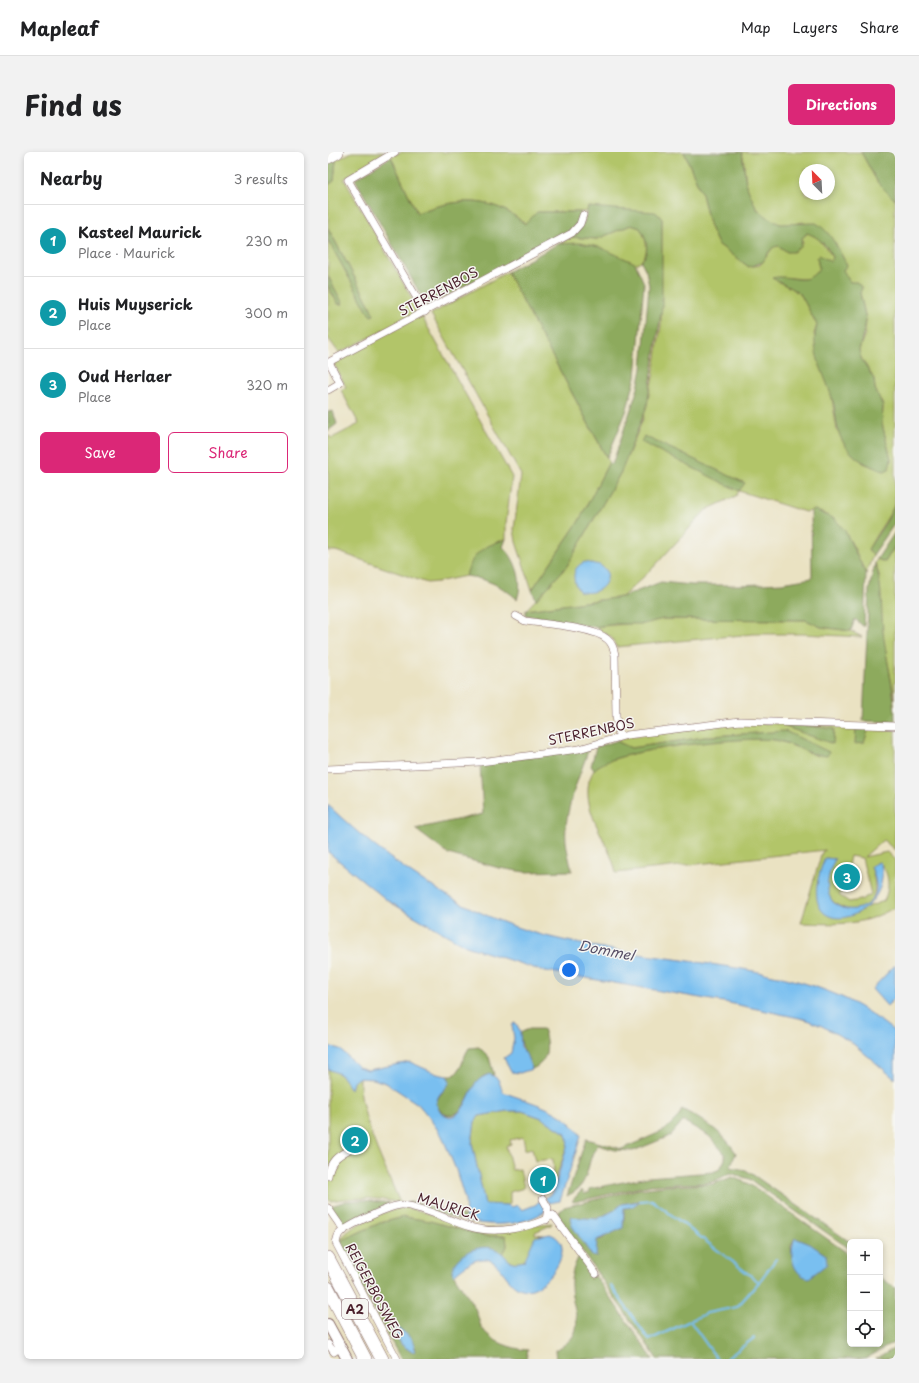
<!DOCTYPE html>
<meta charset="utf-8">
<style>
:root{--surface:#fff;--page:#f2f2f2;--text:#202124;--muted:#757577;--line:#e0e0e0;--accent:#db2777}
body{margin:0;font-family:"Playpen Sans",sans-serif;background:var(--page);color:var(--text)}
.controls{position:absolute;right:12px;bottom:12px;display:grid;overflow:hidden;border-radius:6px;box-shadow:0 2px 6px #0003}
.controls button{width:36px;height:36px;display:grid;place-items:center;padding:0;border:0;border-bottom:1px solid var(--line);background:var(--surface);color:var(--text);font:20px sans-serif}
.compass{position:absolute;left:471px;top:12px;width:36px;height:36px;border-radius:50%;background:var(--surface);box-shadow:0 2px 6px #0003;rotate:336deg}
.you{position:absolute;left:241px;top:818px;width:14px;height:14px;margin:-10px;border:3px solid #fff;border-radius:50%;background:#1a73e8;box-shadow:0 0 0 6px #1a73e833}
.badge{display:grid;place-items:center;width:26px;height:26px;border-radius:50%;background:var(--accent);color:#fff;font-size:13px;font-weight:700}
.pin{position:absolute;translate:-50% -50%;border:2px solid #fff;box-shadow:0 1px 4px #0006}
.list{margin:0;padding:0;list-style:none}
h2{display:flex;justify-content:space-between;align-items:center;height:52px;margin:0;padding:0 16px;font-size:17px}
h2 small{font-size:13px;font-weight:400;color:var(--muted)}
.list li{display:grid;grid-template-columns:26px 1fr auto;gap:12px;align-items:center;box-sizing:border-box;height:72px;padding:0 16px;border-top:1px solid var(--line)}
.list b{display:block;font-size:15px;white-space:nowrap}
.list p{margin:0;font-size:13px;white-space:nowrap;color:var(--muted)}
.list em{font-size:13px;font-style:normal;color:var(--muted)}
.actions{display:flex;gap:8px;padding:12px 16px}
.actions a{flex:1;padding:9px 0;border:1px solid var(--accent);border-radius:6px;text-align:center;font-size:14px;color:var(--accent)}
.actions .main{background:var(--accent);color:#fff}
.icon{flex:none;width:22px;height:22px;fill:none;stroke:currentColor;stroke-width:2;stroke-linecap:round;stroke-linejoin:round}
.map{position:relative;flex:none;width:567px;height:1207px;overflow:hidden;border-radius:6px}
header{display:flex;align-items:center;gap:24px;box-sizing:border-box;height:56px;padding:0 20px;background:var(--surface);border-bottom:1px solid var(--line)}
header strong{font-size:19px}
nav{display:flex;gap:22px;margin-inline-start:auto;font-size:14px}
.intro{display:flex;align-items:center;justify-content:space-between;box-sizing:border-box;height:96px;padding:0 24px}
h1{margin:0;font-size:28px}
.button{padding:10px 18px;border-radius:6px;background:var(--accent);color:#fff;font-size:14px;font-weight:700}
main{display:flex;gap:24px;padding:0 24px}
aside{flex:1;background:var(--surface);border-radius:6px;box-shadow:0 2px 6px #0003}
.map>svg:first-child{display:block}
.green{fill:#b2c569;stroke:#7e724a;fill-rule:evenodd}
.forest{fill:#8daa5d;stroke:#6c6444;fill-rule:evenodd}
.water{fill:#79bff0;stroke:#626f8e}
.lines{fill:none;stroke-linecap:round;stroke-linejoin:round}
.stream{stroke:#79bff0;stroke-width:2}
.street-casing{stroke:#826360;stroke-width:8}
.secondary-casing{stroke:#826360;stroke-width:12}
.highway-casing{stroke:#826360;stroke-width:14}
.street{stroke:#fff;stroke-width:7}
.secondary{stroke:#fff;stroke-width:10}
.highway{stroke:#fff;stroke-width:13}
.labels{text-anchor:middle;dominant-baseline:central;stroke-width:3;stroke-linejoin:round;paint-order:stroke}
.shield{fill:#f6f6f2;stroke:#7e6067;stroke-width:1}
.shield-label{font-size:12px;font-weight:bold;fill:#4a1f2b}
.street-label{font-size:13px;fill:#4a1f2b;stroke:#f6f6f2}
.water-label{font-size:14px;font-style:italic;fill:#584f66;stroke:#f6f6f2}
</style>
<header>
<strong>Mapleaf</strong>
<nav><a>Map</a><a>Layers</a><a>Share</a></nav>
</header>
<div class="intro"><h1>Find us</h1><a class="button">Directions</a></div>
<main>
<aside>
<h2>Nearby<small>3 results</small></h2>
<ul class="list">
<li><span class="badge" style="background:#0f9aa8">1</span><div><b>Kasteel Maurick</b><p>Place · Maurick</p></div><em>230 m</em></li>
<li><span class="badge" style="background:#0f9aa8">2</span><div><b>Huis Muyserick</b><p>Place</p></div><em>300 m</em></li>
<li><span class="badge" style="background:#0f9aa8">3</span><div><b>Oud Herlaer</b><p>Place</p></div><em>320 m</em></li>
</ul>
<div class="actions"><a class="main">Save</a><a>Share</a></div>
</aside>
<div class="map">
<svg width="567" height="1207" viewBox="0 0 567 1207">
<rect width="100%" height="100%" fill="#f6f6f2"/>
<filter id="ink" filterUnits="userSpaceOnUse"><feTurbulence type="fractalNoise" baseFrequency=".025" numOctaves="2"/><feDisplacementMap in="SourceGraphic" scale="8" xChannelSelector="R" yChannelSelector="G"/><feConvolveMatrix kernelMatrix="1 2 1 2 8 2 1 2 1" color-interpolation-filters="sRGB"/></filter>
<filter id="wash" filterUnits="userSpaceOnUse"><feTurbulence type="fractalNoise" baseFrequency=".012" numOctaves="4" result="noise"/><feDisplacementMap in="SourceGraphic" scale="16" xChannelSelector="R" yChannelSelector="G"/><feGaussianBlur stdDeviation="0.9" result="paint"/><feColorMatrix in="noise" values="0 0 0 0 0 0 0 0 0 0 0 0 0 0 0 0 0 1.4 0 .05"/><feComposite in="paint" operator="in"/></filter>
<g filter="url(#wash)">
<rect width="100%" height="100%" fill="#eae2c2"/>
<path class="green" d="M24,0H61L16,27L90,157V161L11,201L0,186V134L10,152H14L0,124V88L43,164L42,154L0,76V33L6,29L8,8Z
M72,0H356L374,42L382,75L390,92L421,115L432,113L446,94H451L459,100L475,91L474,86L480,81L490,86L505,105L503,111L491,103L489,106L491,116C482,130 477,127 464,126C458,125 451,126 445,126L466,138L473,143L489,173L486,182L504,246L509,278L535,311L556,319L562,313L563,307L554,272L555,254L547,237L546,227L533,206L531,198L537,181L538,167L532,141L516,123L515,118L519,113L508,93L475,70C469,71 463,73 457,73C437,71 423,52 419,34C416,23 417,11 414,0H533L550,31L567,48V352C560,368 546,383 540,399L545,403L538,422C526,397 512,353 477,360L411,339L408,344L378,358L323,418L294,445L198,458L239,414L293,320L315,267L325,225L333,173L334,67L260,55L259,60H209L197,72C164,43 127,46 89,61L63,5ZM477,18H501V42H477Z
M303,73L312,76C320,88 323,108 306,112C276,97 265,91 231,92L243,85L269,87Z
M179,120L281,310L251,369L204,438L188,390L186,377L193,323L103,162Z
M93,163L184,325L178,371V387C158,394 144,402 138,424L109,430L99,431L8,399H0V283L4,286L31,272L13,238L18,235L5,210Z
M567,394V547L555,487L551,423L547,411L549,407L557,410Z
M334,467L478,468L493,475L523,479L534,485L475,482H425L288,495L284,486L267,475C289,472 312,472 334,467Z
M454,571L458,575L504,591L506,577L466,572L528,575V592L541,576L567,577V698L555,688L536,705L559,700L567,708V755C534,775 510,772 473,771L494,700L497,698L288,721C282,690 254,662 261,629C263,624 265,617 270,614C296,597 415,583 447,588C462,591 476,599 490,604L433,581L384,584L303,596L288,589L300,585L396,572ZM522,704L534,706L543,742L533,748L521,750L511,743L515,736ZM497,706L506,707C503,715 498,724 498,733C497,764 563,774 543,714L551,710C562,721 562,735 556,749L511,765L490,741L491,724Z
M0,917L12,922L23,937L25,930L29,926H32C30,963 58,1016 72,1051C48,1045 26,1045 2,1049L0,1047Z
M179,959H194L214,966L237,981L240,988L239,995L228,1025L227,1034L224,1021L226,1020L225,1007L207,1009L204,996L196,998L197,995L195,985L182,988L183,992L178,994L184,1018L192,1017L196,1036L182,1040V1051L179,1053H157L144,991L147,970L151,964Z
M77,1055L92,1059L146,1078L224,1071L223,1073L207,1080V1082L216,1083L211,1084L196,1109L187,1111L178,1107L175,1102L179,1094L178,1084H156L102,1069L76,1065L52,1071L12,1089C19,1073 61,1057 77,1055Z"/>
<path class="forest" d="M356,0H414L418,33L429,57L442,67L452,72L488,71C503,79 511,99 519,113L515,118L522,130H529L534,136L532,141L538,168L537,174L531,198L533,206L546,227L547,237L555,254L554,272L563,307L561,317L556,319C540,314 524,306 515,290C507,277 509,261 504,246C497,222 481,199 489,173L473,143L466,138L444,126C463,121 478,137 491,116L489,106L491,103L503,110L505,105C499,94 491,85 479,81L474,86L473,95L465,100H459L451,94C442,94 439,104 435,110L421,115L390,92L382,75L374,42Z
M533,0H567V48L550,31Z
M63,5L89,61C128,46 164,43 197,72L209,60H253C251,68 249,72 243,78L99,154L27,27Z
M8,8L6,29L0,33V12Z
M260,55L327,60L330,62L334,67V155L319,254L293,320L239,414L208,448L204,438L251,369L281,310L284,313L310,236L314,217L321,134L318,119L313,109C323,101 318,85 312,76L303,73L269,87L243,85L256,70Z
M0,76L42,154L46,163L43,164L41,162L0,88Z
M252,91L271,95L307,111L316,131L308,225L298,260L279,306L179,120L230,92Z
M0,124L13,148L14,152H10L0,134Z
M5,259L9,272L0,279V260Z
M316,284L417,331L411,339L313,290Z
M567,352V371L545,403L540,397L558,370Z
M487,358L507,367L517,379L538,422L536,475L527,467L523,479L493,475L478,468L335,467L316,472H287L267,475L197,463L198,458L294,445L333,430L364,433H410L454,431L484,426L483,359Z
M567,380V394L557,410L549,407Z
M178,387L175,395C188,406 196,431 189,447C173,433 158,427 138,424C145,399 155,395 178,387Z
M547,411C556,435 552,462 556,487C560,515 567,541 567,570L535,569L541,438Z
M454,571L506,577L505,592L458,575Z
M528,575L541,576L536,591L527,592Z
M457,579L501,600L499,604C478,603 466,591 447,588C419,584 281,597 266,618L263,614L268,595L288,589L303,596L384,584Z
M261,596C252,624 235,660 238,689C239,699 242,710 244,719L197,720L171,716L120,702L87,677L155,662L152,612Z
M201,877H215C221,893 221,910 204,917C200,905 193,896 192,883L194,880Z
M151,895L161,905L166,923C146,918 142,952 129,961C119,966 111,961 108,950C111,942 118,937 122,929L119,924H125C135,917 134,906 141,896Z
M354,957C375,969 395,979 408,1001L402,1015L418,1018L522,1090V1097L421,1027L402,1021L387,1029L380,1031L323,1033L246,1050L244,1049L254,1038L256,1042L262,1040L261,1037L320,1025L385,1020L392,1017L397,1007V1002L381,984L357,970H354L342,984L305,999L287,998L270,993C259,1005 262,1026 250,1037C247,1040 242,1042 239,1044L258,987L294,997L337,978L351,964Z
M404,1025L419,1031L429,1037L522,1103V1192H552V1125L567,1136V1190L537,1207H329L230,1064V1061L236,1055L311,1037L337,1034L385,1032ZM311,1049L304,1055L296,1056V1070L274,1087L269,1088L264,1104L257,1093L252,1066L269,1067L287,1058L294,1052ZM467,1086L494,1100L465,1113L463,1094Z
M35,1048L62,1051L16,1075L3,1054L18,1049Z
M87,1050L137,1064L138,1069L72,1051Z
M76,1065L102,1069L156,1084H178L179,1094L175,1102C158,1088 139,1109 124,1119C130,1131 138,1141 145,1153C150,1160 150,1169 154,1176C163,1190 184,1197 200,1198L198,1207H73L25,1120L12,1094V1089L52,1071ZM67,1175C79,1180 84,1187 88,1198L84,1200L74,1193L65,1179Z
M252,1102L325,1207H228L227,1198C265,1180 241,1158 243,1128C244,1118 248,1110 252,1102Z
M567,1196V1207H548Z"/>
<path class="water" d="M257,410L272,413L279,419C282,436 265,444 251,439C244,429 243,415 257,410Z
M0,653C59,710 137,764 218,784C262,795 308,802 354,808C411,816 468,823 520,848C537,857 552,868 567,880V927L523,890L494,874L476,867L401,851L212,818L138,794L60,749L0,700Z
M497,706L507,707C478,767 544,768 548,738C549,730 545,721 543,714L551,710L553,712C567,770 458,799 497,706Z
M567,813V846L559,854L544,837Z
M186,871H188L192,879L193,895L198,902L204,917L192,921L183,920L176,906L183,901L186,886L184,874Z
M0,894L12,897L30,915L40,918L82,910L109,922L119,924L122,929C120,937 110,940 109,949C108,953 110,957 113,960C132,977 141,941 147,932C151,927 156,924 162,922L170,927L175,940C203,951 236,957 253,984L232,1049L221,1051L217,1046L225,1040L239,995L240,988L237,981L214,966L194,959H179L151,964L147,970L144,991L157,1052L179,1053L184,1055L190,1053L194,1058L207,1053L213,1048L217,1054V1059C194,1075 164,1074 138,1069L137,1048L128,1018L114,984L100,964L90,952L58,931L45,927L30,926L25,930L23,937L12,922L0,917Z
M312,1049L304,1055L296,1056L295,1076L269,1088L268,1105L264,1104L244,1074L242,1067L244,1065L269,1067L287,1058L294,1052Z
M222,1082C250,1092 223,1131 204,1137C170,1145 177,1077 126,1123L124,1119C127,1101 155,1090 169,1098C181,1104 178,1114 196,1109L207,1085Z
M467,1086L482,1092L498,1103L499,1112L481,1126C463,1123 461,1099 467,1086Z
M67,1175C77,1179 88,1189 87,1199L84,1200L74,1193L65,1179Z"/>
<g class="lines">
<path class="stream" d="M431,1130L448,1107
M283,1134L321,1188L379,1161L409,1155L431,1130L324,1048L312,1049
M362,1169L389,1207
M398,1207L426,1186"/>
</g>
</g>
<g filter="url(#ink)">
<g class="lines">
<g class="street-casing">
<path id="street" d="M67,0L20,28L97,160
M0,238L12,231L1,210L244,81L252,72L255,63
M188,464L197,469C217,472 265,475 279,487C284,491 286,497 287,503L288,564L291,584
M0,617L152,610L251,597L299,583L412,569L567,574
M0,1024C2,1009 9,1004 22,997
M215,1047L220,1056L218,1068
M0,1056L16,1079
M0,1192L6,1200L13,1195
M69,1207L8,1091C9,1087 9,1085 11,1082C19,1074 64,1052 75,1053C99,1056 119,1068 142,1075C166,1082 204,1077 225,1063L268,1122"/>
</g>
<g class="secondary-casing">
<path id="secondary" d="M0,1172L19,1207"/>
</g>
<g class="highway-casing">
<path id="highway" d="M0,5L9,0
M0,1106L54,1207
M0,1136L37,1207"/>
</g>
<use href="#street" class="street"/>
<use href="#secondary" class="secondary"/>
<use href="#highway" class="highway"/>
</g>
</g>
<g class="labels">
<rect class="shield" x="14" y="1147" width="26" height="20" rx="3"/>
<g class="shield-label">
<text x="27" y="1157">A2</text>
</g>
<g class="street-label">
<text transform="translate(110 139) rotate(-28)">STERRENBOS</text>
<text transform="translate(263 579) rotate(-12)">STERRENBOS</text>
<text transform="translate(121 1054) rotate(17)">MAURICK</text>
<text transform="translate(47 1139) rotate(62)">REIGERBOSWEG</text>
</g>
<g class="water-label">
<text transform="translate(278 798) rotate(11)">Dommel</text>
</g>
</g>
</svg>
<div class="controls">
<button>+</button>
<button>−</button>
<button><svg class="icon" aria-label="locate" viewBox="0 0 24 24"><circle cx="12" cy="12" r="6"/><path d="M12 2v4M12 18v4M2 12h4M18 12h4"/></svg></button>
</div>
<svg class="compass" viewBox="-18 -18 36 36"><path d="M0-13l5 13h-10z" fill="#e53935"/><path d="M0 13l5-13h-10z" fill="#757577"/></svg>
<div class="you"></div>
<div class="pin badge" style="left:215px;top:1028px;background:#0f9aa8">1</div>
<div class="pin badge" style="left:27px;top:988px;background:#0f9aa8">2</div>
<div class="pin badge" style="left:519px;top:725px;background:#0f9aa8">3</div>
</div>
</main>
